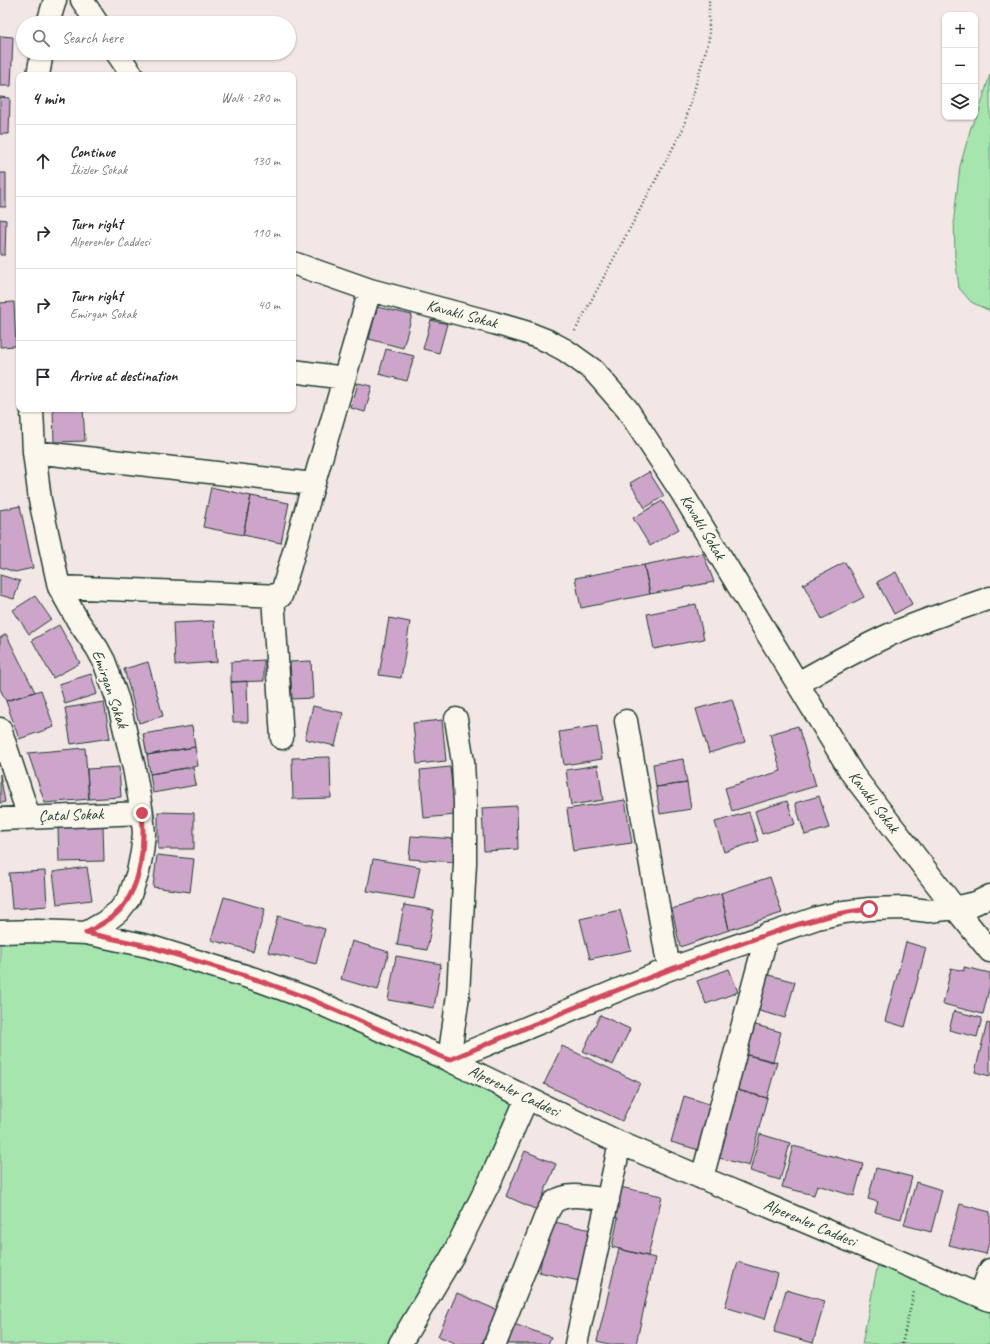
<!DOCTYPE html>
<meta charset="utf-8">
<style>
:root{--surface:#fff;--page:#f7f7f7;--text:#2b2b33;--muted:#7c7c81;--line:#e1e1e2}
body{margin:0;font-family:Caveat,sans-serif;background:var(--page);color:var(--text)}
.controls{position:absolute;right:12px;top:12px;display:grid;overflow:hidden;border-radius:8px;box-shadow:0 1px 3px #0004}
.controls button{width:36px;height:36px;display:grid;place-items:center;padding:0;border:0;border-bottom:1px solid var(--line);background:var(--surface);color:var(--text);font:20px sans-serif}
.stop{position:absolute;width:12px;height:12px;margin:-9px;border:3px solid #d1495b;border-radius:50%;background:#fff}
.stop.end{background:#d1495b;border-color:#fff;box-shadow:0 1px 4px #0008}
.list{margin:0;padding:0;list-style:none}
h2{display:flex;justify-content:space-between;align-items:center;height:52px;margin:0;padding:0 16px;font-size:17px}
h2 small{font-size:13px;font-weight:400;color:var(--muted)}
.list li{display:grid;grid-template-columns:26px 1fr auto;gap:12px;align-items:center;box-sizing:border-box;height:72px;padding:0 16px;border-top:1px solid var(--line)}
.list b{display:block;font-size:15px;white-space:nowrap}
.list p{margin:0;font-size:13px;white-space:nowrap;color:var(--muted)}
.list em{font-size:13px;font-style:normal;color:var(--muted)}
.icon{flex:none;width:22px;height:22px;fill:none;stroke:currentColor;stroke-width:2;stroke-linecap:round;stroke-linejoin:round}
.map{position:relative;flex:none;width:990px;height:1344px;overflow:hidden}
.search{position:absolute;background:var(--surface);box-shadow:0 1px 3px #0004;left:16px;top:16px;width:280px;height:44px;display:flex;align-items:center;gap:10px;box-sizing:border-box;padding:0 14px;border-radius:22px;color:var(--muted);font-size:15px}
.panel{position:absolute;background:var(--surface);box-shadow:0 1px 3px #0004;left:16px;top:72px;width:280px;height:340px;border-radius:8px}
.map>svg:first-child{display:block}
.green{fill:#a6e5ae;stroke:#629171}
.building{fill:#cea5ca;stroke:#1f3d34}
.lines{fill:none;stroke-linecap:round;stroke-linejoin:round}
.minor-casing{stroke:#1f3d34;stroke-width:25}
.path{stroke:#1f3d34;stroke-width:2.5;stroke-dasharray:1 3;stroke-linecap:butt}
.minor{stroke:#fbf7ec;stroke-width:22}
.route{stroke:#d1495b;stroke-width:5}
.labels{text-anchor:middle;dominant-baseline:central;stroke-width:4;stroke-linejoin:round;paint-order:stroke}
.street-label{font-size:16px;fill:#1f3d34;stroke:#fbf7ec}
</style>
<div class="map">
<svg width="990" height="1344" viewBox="0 0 990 1344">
<rect width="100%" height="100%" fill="#f2e7e5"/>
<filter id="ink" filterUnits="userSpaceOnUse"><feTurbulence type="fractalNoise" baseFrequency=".025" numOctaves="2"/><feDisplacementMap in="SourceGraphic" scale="8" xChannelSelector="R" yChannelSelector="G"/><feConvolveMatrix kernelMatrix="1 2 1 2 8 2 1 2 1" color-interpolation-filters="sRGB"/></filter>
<g filter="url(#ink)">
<path class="green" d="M990,74V311L971,302L959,288L955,257L954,217L960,166L971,127L979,112Z
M38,931L206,965L527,1098L400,1344H0V932Z
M880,1253L990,1300V1344H862Z"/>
<path class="building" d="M0,36L13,37L11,86H0Z
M0,97L10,98L9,134H0Z
M0,173H6V207H0Z
M0,219L6,220L5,255H0Z
M14,302L16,346L0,347V303Z
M377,307L412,315L403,348L369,339Z
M431,320L447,324L439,353L423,349Z
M386,349L414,356L407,381L379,374Z
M358,383L372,386L365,412L351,408Z
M53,409H83L85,441L54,442Z
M649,472L664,496L645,508L630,483Z
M211,487L251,496L243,535L203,527Z
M251,496L289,503L281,543L243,535Z
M662,501L679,529L650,546L633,518Z
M20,506L33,568L15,572L0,567V510Z
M703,553L714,582L650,594L644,565Z
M845,562L864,597L822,619L803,584Z
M644,565L650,594L581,608L575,578Z
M896,572L912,604L894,614L877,582Z
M0,575L20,581L14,599L0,595Z
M35,596L51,619L29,634L13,610Z
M696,604L704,639L654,649L647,614Z
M389,618L410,622L401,678L379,675Z
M214,621L217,662L175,665L173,623Z
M59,625L80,663L53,678L32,640Z
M6,634L35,692L6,701L0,689V638Z
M264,660V681L231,682V662Z
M311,661L313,698L292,699L290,662Z
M148,662L163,716L139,723L124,669Z
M91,674L97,694L65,704L59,684Z
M247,681L248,722H233L231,682Z
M41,690L54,727L19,739L6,701Z
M732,699L745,742L709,753L696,709Z
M104,702L110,738L71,744L65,708Z
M313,706L343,713L335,746L305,739Z
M442,720L446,761L417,764L413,723Z
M192,726L195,747L147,755L143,734Z
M597,726L602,759L564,765L559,732Z
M798,726L816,786L732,811L725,788L781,771L770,734Z
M195,747L198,766L150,774L147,755Z
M85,748L89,799L45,803L28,753Z
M330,757L331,798L293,799L292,758Z
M683,759L687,783L656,787L653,764Z
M598,765L603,800L571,805L566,770Z
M119,767L121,797L89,799L87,769Z
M193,767L196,785L153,793L150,774Z
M450,767L455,815L424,818L420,770Z
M0,774L5,802L0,803Z
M687,783L691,809L660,814L656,787Z
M819,796L829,828L805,835L795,803Z
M625,800L632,843L573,851L567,809Z
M787,801L795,824L762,834L755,811Z
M517,806L518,849L484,851L482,808Z
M158,812L194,813V849H158Z
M749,812L758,841L724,852L715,822Z
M103,826L104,861L59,862L58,827Z
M411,836L456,839L455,862L409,859Z
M157,855L194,859L190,892L153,887Z
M373,859L420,867L414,899L367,891Z
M87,867L92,900L57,904L53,872Z
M45,871L47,906L12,909L9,873Z
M770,877L782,913L729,930L721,893Z
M721,893L729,930L680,947L672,909Z
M224,897L265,909L253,951L211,940Z
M404,905L434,910L427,950L397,945Z
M620,910L631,950L590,959L580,919Z
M278,916L325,929L316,964L268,952Z
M352,941L389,952L378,990L341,979Z
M906,942L926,948L905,1027L885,1021Z
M396,956L441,964L434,1008L388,1000Z
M964,967L990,973V985L983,1014L943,1004L951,968L964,971Z
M729,969L738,992L706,1004L697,981Z
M765,974L795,982L785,1018L756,1010Z
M954,1011L982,1018L977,1037L949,1030Z
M600,1015L630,1029L613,1065L583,1051Z
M987,1023L990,1024V1076L975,1072Z
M752,1024L781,1032L773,1062L744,1054Z
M562,1046L640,1083L622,1121L544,1084Z
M744,1054L777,1062L767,1098L734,1089Z
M734,1089L767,1098L749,1166L716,1157Z
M684,1096L712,1105L699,1150L671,1142Z
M760,1134L790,1143L780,1180L750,1171Z
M793,1146L863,1164L854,1196L817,1185L814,1195L782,1187Z
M525,1151L556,1164L537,1210L506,1196Z
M876,1168L912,1177L901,1219L875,1212L878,1202L868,1199Z
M916,1182L942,1190L931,1232L904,1225Z
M620,1187L662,1196L648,1256L612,1247L618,1218L613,1217Z
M960,1204L990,1212V1238L986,1254L949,1245Z
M550,1221L591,1230L579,1281L539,1272Z
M619,1249L655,1258L636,1344H609L597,1341Z
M738,1262L778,1274L765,1319L725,1307Z
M786,1290L825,1301L813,1343L774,1332Z
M457,1293L497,1310L482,1344H457L438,1336Z
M514,1324L551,1337L548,1344H508Z"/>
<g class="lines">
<g class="minor-casing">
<path id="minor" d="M82,0L97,23
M48,23L55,0
M117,53L132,75
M38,75L42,53
M293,263L370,290L494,323L525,332L548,341L565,350L593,370L627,409L682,493L853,775L955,908L990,951
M293,371L344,378
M32,409L34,452L40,500L59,587L78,621L97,648L104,661L118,701L134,768L142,813L144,833L142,852L138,872L129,898L119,911L105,922L86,933
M34,452L313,484
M59,587L281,596L370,290
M273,596L282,738
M798,683C827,667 856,650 887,636C920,621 956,610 990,598
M626,721L669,969
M0,729L29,817
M0,819L142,813
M0,932L38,931L86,933L148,946L258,980L310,999L449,1060L620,1143L990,1300
M449,1060L669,969L817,918L844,912L869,909L904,908L929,911L955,908L976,903L990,896
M449,1060L458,995L465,863V803L463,762L456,719
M702,1178L767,934
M980,1296L990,1270
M400,1344L453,1255L492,1177L527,1098
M495,1344L547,1213C549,1210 551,1205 554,1202C569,1191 591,1198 608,1200
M576,1344L620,1143"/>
</g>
<path class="path" d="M575,331L683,129L709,39V0
M902,1344L914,1292"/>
<use href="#minor" class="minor"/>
</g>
</g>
<g class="lines" filter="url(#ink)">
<path class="route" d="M142,813C145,845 142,885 120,910C111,920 98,926 86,933L148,946L258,980L310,999L449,1060C540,1022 630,983 723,950C772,933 817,915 869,909"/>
</g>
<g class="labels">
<g class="street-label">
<text transform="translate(462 314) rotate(15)">Kavaklı Sokak</text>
<text transform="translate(703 527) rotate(59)">Kavaklı Sokak</text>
<text transform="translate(110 689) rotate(71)">Emirgan Sokak</text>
<text transform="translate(874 802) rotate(53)">Kavaklı Sokak</text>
<text transform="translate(71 815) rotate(-2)">Çatal Sokak</text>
<text transform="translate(514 1091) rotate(26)">Alperenler Caddesi</text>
<text transform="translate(810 1223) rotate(23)">Alperenler Caddesi</text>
</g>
</g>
</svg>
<div class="controls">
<button>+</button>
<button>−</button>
<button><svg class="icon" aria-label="layers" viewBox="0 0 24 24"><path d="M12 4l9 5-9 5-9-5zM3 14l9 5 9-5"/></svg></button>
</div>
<div class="stop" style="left:869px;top:909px"></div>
<div class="stop end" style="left:142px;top:813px"></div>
<div class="search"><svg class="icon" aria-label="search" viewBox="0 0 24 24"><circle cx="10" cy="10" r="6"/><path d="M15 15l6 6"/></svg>Search here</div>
<section class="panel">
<h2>4 min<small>Walk · 280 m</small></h2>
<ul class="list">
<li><svg class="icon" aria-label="ahead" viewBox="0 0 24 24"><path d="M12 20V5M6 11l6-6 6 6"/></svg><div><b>Continue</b><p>İkizler Sokak</p></div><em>130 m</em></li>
<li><svg class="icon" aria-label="right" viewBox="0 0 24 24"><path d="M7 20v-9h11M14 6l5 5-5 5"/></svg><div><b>Turn right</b><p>Alperenler Caddesi</p></div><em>110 m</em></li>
<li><svg class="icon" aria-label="right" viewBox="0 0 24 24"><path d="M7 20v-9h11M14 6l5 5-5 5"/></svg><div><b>Turn right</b><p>Emirgan Sokak</p></div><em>40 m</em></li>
<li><svg class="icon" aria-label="arrive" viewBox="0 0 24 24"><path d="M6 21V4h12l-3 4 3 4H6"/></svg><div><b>Arrive at destination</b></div></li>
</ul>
</section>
</div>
